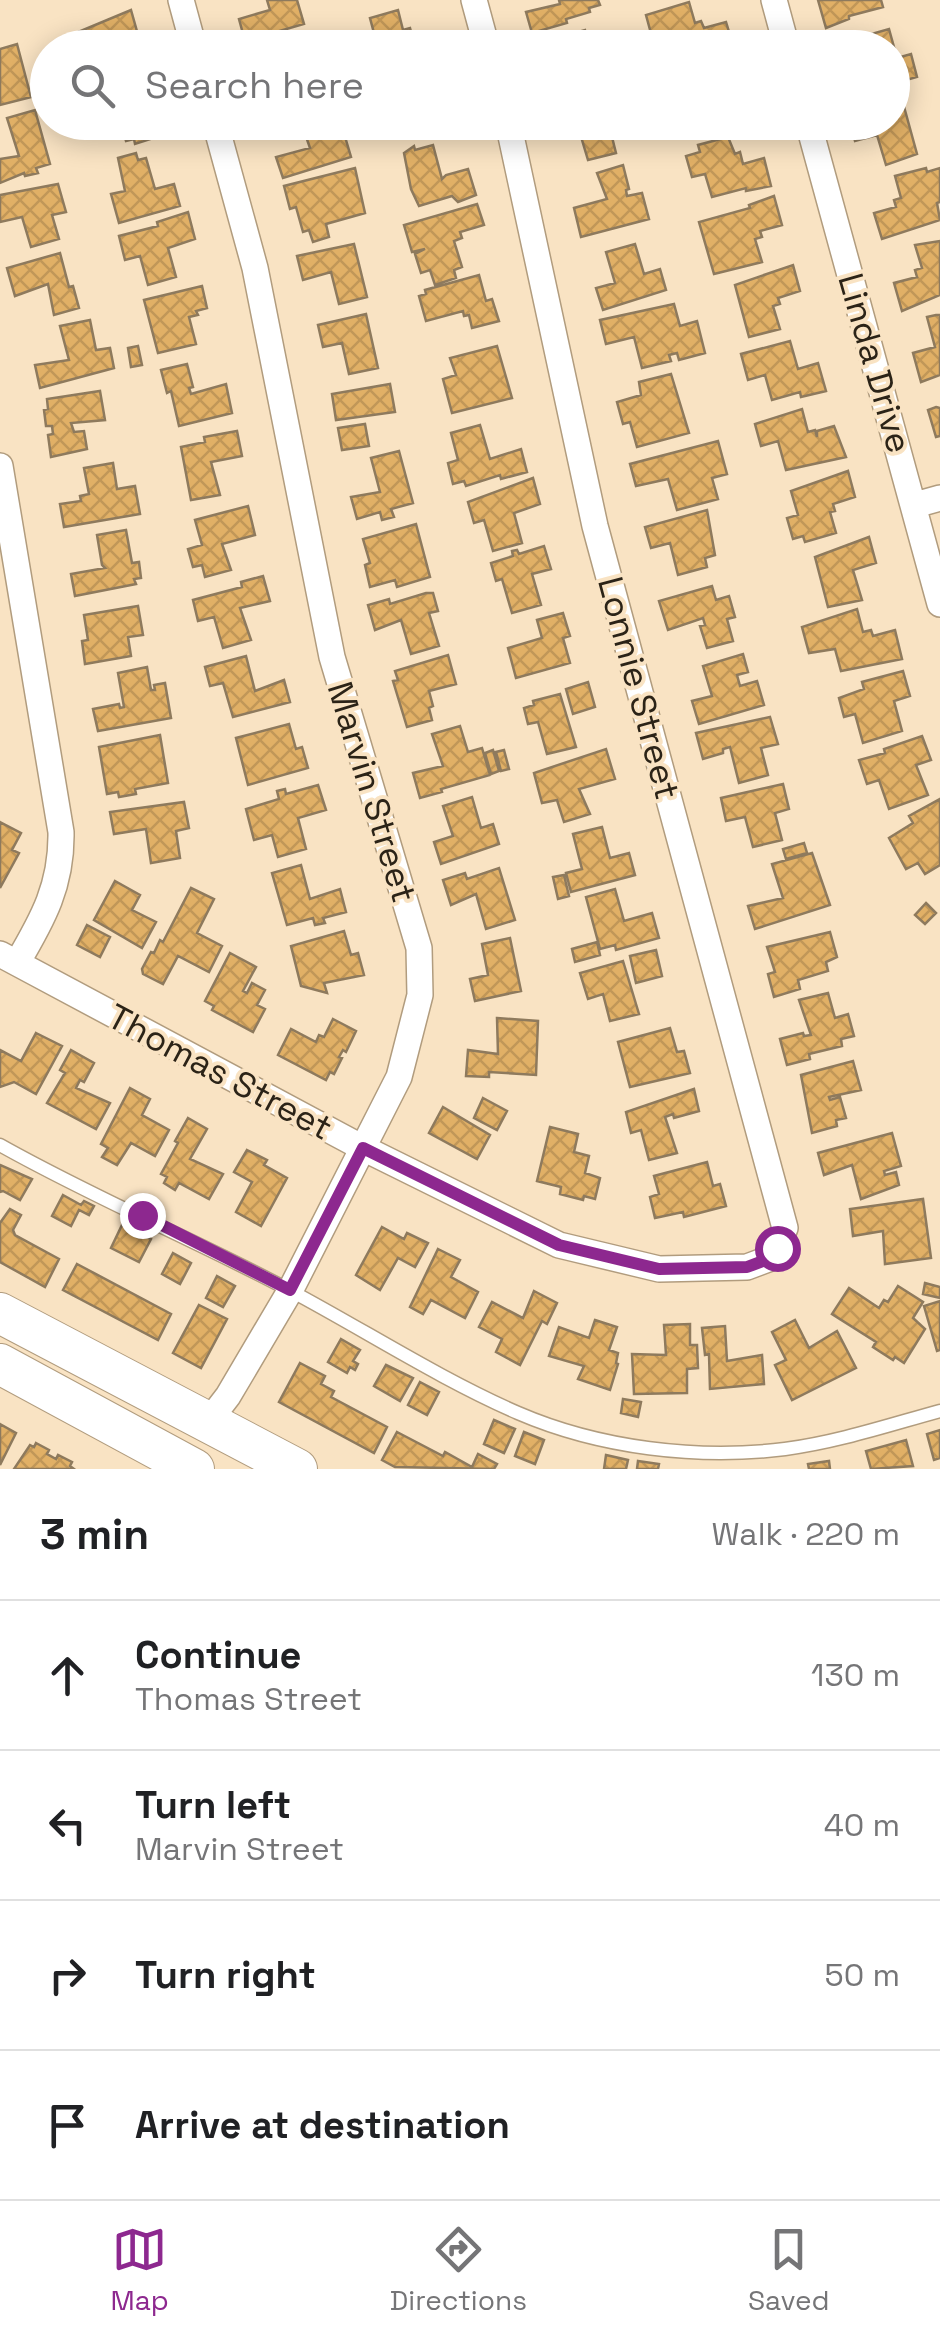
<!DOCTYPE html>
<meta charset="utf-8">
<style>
:root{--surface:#fff;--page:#f2f2f2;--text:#202124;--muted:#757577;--line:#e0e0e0;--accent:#8d288f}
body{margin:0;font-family:"Space Grotesk",sans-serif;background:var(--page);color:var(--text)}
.stop{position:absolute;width:30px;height:30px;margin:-22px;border:8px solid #8d288f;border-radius:50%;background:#fff}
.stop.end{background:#8d288f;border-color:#fff;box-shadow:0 2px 10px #0008}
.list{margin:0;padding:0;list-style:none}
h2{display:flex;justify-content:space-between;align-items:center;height:130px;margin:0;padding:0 40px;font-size:42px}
h2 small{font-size:32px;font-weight:400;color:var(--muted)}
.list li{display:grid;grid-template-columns:65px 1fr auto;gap:30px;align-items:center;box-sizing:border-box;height:150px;padding:0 40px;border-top:2px solid var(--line)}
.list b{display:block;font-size:38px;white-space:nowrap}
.list p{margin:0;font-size:32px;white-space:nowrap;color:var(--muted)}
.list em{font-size:32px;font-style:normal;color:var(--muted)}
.icon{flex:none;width:55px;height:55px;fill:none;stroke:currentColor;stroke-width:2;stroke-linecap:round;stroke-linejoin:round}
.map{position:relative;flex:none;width:940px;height:1469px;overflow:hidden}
.search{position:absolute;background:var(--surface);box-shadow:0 5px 25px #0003;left:30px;right:30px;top:30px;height:110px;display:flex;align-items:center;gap:25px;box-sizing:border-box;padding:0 35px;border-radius:55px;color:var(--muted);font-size:38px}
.sheet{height:730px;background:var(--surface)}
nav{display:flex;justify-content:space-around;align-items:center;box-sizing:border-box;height:140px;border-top:2px solid var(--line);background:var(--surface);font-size:28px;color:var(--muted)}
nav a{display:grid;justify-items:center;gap:5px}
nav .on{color:var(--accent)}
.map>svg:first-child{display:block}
.building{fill:url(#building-cross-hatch);stroke:#8e7a5d;stroke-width:2.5}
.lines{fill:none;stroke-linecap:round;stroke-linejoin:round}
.service-casing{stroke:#b19c7e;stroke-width:15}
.minor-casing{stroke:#b19c7e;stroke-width:28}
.primary-casing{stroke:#b19c7e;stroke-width:42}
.service{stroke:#fff;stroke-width:12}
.minor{stroke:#fff;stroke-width:25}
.primary{stroke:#fff;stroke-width:40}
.route{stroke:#8d288f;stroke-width:12}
.labels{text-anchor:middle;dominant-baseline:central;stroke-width:8;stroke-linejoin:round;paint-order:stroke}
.street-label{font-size:35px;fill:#2b2317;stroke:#f9e3c3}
</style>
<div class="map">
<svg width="940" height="1469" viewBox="0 0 940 1469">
<defs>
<pattern id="building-cross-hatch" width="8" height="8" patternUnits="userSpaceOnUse" patternTransform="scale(2.5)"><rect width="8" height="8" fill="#e1b066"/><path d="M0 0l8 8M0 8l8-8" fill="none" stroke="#c19758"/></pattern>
</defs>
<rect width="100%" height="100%" fill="#f9e3c3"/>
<path class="building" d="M267,0H297L304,24L245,41L239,19L270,10Z
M559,0H598L600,5L589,8L590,12L566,19L567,23L532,33L526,12L560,4Z
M818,0H881L883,7L849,16V19L826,28Z
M689,2L695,23L701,21L704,28L726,22L734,48H655L646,15Z
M131,10L138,35L113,42L115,48H75L71,35Z
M398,10L403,30L410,28L413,39L432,35L435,48H378L370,18Z
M889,29L897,58L911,54L917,77L892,84V48H831L829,41L853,36L854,39Z
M585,30L590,48H560L557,38Z
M305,35L308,48H278L277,43Z
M17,44L31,97L0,105V49Z
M903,103L917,154L886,165L877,135L855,141L850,122H892V106Z
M35,110L50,164L36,168L38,173L25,176L24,173L0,183V159L19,156L7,118Z
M100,122H126L127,126L106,132L103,123Z
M129,122H156L160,136L135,144L134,139L126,141L123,131L131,129Z
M301,122H331L334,133L343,130L351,157L283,178L276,157L310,148Z
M400,122H430L432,129L404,137Z
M557,122H619L621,130L611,133L616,153L588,160L579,130L560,135Z
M728,137L735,154L740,152L743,164L764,158L771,186L746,191V188L712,197L705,174L692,177L686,156L700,152L698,145Z
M433,145L442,179L446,175L468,169L476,195L458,202L452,196L419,206L411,189L404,153L414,146L415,150Z
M136,153L138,160L146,158L155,189L174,184L180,206L119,223L111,194L125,191L118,158Z
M623,165L629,189L626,190L627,196L642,193L649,219L581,237L574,208L607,199L597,173Z
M355,168L365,213L326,224L329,237L313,242L309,230L303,232L296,207L290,209L284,186Z
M926,168L927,172L940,168V202L937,203L940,220L882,239L874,213L896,207L894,200L901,198L895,176Z
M58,184L66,212L52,215L59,239L31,247L22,217L0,222V195Z
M774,196L782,225L760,231L762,237L755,239L762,262L714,274L699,222L750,208L749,205Z
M477,204L484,225L460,232L462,238L454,241L462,267L454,270L456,278L435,285L430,270L421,273L415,254L425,249L412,252L404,225Z
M188,212L195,239L168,248L176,277L148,285L140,256L125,260L119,236L158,226L157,222Z
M940,241V295L902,311L894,283L917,277L915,270L922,268L915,245Z
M354,244L367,297L339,304L331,272L303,280L297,256Z
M635,244L644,274L660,269L666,290L603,310L596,288L615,283L606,252Z
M60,253L69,287L73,286L79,308L54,315L48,284L15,296L7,268Z
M793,265L800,291L778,298L780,304L773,306L780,329L749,337L735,285Z
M479,275L486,301L492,299L499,321L472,328L469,315L464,316L463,311L426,321L419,296L426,294L425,290Z
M202,286L207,308L196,311L198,315L189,317L196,344L158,353L144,300Z
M674,304L680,326L697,321L705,353L679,360L677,353L669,355L671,361L642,368L634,337L606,344L600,320Z
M366,314L378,368L349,374L342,343L323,347L318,325Z
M936,315H940V375L921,382L913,353L935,347L927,317Z
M90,320L96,350L110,348L114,368L40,388L35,365L69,360L60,326Z
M790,341L798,369L818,363L826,391L801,397L800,392L772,400L765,375L748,380L741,354Z
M138,346L142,365L131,367L128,348Z
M497,346L512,398L452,413L443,379L456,375L450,358Z
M187,364L193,387L189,388L191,394L226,384L232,413L179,426L171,391L167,393L161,370Z
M671,374L689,433L637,447L630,422L623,424L617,402L641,395L639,382Z
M390,384L395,412L336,420L332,394Z
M100,391L105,420L71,423L74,432L84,431L87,449L51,457L48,435L53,434L52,426H46L44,410L48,409L47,399Z
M936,407L940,408V436L936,437L928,410Z
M802,409L808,432L815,430L817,437V431L834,426L846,457L786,470L778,441L761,446L755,424Z
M365,424L369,446L342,450L338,428Z
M480,425L490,459L521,449L527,472L501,479L500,475L466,486L464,481L453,484L448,463L458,460L451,433Z
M237,431L242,456L211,462L220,495L191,500L181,447L205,442L204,437Z
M718,441L727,474L712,478L718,499L677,510L668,479L636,486L630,464Z
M399,451L413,503L391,509L394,517L382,520L380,512L357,519L351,497L380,492L371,458Z
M113,463L117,489L135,486L140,514L64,527L60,504L81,501L80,496L89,494L84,468Z
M848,471L855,497L833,504L835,511L830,512L836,533L805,542L803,536L793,539L787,518L798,515L791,491Z
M533,478L540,504L514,513L522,543L493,551L484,520L474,523L468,502Z
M248,506L255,535L222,544L231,570L205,577L202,565L193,567L188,549L202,545L195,520Z
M707,510L715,555L705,558L707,567L678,575L670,543L651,548L645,527Z
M416,524L430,577L397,587L395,580L370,587L365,565L370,563L363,539Z
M126,530L132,563L139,562L141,578L134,579L136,584L75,596L71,574L105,568L102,565L97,535Z
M869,537L876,563L853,570L862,600L828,607L815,557Z
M544,546L551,569L532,574L541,605L512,613L502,579L496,581L491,563L513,556L512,551L517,550L519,554Z
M263,576L270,601L240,608L251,640L223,648L214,617L198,621L193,600L242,587L241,582Z
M712,586L716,600L729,596L735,617L727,619L733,641L707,648L700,626L705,625L703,618L668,630L659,601Z
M426,593H433L438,611L429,613L439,646L411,654L401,620L375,630L368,605L389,599L390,604Z
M138,606L143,635L128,637L131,656L85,664L82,641L88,640L84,615Z
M857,609L863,632L871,630L873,636L895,630L902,659L841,671L835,649L809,653L802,627Z
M563,613L570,636L563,638L570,663L516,678L508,648L542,638L537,620Z
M743,654L748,672L737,675L740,686L757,681L764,705L699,724L692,701L712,696L703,666Z
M448,655L456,684L429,691L433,706L429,708L432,720L407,727L393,681L398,680L395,671Z
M246,656L255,691L284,680L290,702L233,717L223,683L210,686L205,667Z
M147,667L151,690H155L154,685L165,683L171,718L98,731L93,709L119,704L120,708L124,707L118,673Z
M903,671L910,696L894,701L902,731L863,743L855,714L844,717L839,698L864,689L862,682Z
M588,682L595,707L573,714L566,689Z
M560,694L576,747L547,754L538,722L528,724L524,708L534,705L533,701Z
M770,717L778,744L761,748L768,775L739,783L730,747L723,749V753L703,759L696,733Z
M289,724L296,749L302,747L308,768L248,785L236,738Z
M460,726L468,752L482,748L490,775L441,789L442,792L420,798L413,773L443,766L432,734Z
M160,735L168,783L135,789L136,794L119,797L118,792L107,794L99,747Z
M922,736L931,760L916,765L928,795L889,809L879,780L867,784L859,760L885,753L884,749Z
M606,749L615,779L579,789L590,814L564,822L557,800L542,803L534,773Z
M493,750L499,771L491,774L485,753Z
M504,750L509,769L501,771L496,752Z
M783,784L789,809L775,813L782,840L753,847L745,817L726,821L721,798Z
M318,785L326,810L298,818L306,849L278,857L272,835L254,840L246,809L279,799L277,791L285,789L286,794Z
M472,797L481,828L493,824L499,844L441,864L434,842L453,836L443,806Z
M940,799V865L925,874L918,863L906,869L889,838L913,823L909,816Z
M184,802L189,828L176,831L180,858L151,863L146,829L114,834L110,812Z
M0,822L21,833L12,850L19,853L0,888Z
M602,827L610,858L629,853L635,875L571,892L566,873L582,869L573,834Z
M804,843L807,853L786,859L783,849Z
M812,853L830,905L755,929L748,906L783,898L772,864Z
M301,865L310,899L340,889L346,912L323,918L325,923L315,925L313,918L287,925L272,873Z
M499,868L515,920L486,929L476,894L451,905L443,880L465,873L467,879Z
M564,875L569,896L558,899L553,877Z
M115,881L140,895L132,910L156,922L142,948L94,920Z
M191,888L214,899L197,933L222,946L209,972L178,956L163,984L143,974L142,969L151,952L154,953L160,940L163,942Z
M615,889L624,921L652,913L659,938L616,950L615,945L600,949L586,897Z
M926,903L936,913L925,924L915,915Z
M87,925L110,937L100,957L77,945Z
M344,931L351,955L358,953L364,975L324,983L327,993L301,986L291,946Z
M830,932L837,957L826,962L828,971L798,980L800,989L774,997L768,974L775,972L767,947Z
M510,938L521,991L475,1001L470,979L488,975L482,944Z
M597,942L600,955L575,962L572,949Z
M656,950L662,976L636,983L630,956Z
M230,953L256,967L243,991L247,993L252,983L265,990L257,1005L265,1009L253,1032L212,1010L214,1006L205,1001Z
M623,961L639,1014L610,1021L603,994L588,999L580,973Z
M828,993L835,1018L848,1014L854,1036L841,1039L842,1046L809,1054L810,1059L787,1065L780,1039L803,1033L804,1036L811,1035L799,1000Z
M497,1018L538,1021L536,1075L489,1072V1077L466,1076L468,1050L498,1054Z
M333,1019L356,1031L346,1052L343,1050L339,1057L342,1058L334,1074L330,1072L326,1080L278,1055L291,1029L316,1042L319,1035L324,1037Z
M670,1028L677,1052L684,1051L690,1073L630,1087L618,1042Z
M36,1033L62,1046L36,1094L14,1082L0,1087V1050L21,1061Z
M71,1050L94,1063L84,1082L80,1080L76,1088L110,1103L96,1129L47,1103L65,1073L60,1070Z
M853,1061L861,1090L829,1097L830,1100L840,1097L846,1118L836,1120L837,1126L812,1133L801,1075Z
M130,1088L150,1099L142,1115L169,1130L155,1156L131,1143L117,1165L102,1157L108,1148L101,1144Z
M694,1089L699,1111L674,1118L673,1114L665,1117L677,1153L649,1160L641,1130L631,1133L626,1112Z
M483,1098L507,1111L497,1130L474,1118Z
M443,1107L490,1135L477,1159L429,1133Z
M188,1118L207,1129L190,1159L223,1174L209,1199L179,1183L175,1190L164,1183L167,1177L161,1174L178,1143L175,1141Z
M550,1127L578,1134L574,1152L589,1156L585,1173L600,1178L595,1199L584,1196L583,1200L560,1194L561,1187L537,1181Z
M892,1133L901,1166L884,1171L885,1175L896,1172L899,1185L861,1199L852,1165L824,1175L818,1153Z
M247,1150L267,1160L264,1165L287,1178L261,1226L236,1212L252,1182L234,1172Z
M707,1162L713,1186L720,1184L726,1206L684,1217L683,1212L655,1218L650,1197L659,1194L654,1176Z
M0,1165L32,1179L20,1200L3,1191L0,1192Z
M63,1195L81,1205L84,1201L94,1206L89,1215L79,1210L71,1226L52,1216Z
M923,1199L931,1258L885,1264L883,1231L853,1236L850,1209Z
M10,1209L21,1215L13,1230L15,1235L59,1259L45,1287L0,1262V1223Z
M122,1225L151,1239L139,1262L111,1248Z
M382,1227L404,1239L407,1233L428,1243L415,1267L398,1258L380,1290L356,1275Z
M438,1249L460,1260L451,1277L478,1292L465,1318L431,1300L423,1314L410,1307Z
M173,1253L191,1263L180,1284L162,1274Z
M77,1264L171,1314L158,1340L63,1290Z
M217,1276L235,1286L223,1307L206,1298Z
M925,1283L940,1287V1298L923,1294Z
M898,1286L923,1302L913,1318L925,1329L904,1363L895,1357L893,1360L873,1347L876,1342L832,1314L849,1288L879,1308L884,1300L888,1302Z
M534,1291L557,1303L547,1324L542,1321L520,1365L496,1352L502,1339L479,1327L492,1302L523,1318Z
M940,1301V1350L937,1351L924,1306Z
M199,1305L227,1319L201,1368L173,1353Z
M595,1320L617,1327L609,1350L618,1353L616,1363L618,1364L610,1390L578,1379L584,1366L549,1356L559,1327L589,1338Z
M795,1320L809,1348L837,1331L856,1368L792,1400L775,1365L786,1360L772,1332Z
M690,1324V1345H697L698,1368L687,1369V1393L634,1394L632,1354L666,1355L664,1325Z
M725,1326L727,1361L762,1355L764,1384L710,1389L709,1354L705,1355L702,1328Z
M341,1339L360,1350L353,1361L358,1364L355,1370L350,1367L347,1373L328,1362Z
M300,1363L325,1376L321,1384L334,1391L331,1397L387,1427L374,1453L279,1402Z
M386,1365L413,1378L400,1401L374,1386Z
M420,1382L439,1392L427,1415L408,1405Z
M623,1399L641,1402L638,1417L621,1413Z
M494,1420L515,1429L504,1453L484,1444Z
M0,1424L16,1433L0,1465Z
M940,1430V1458L934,1460L927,1434Z
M397,1432L443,1456L445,1452L472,1467L478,1454L497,1464L494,1469L395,1467L382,1460Z
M524,1432L544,1440L535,1464L515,1456Z
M906,1440L913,1466L871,1469L866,1451Z
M36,1443L49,1450L47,1454L56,1459L58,1455L72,1462L70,1466L74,1469H14L30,1445L34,1447Z
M606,1455L628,1460L626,1469H604Z
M638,1461L659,1464L658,1469H637Z
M829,1461L830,1469H809L808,1464Z"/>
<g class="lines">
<g class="service-casing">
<path id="service" d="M0,1145C94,1198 195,1240 291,1291C366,1331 440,1379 518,1413C599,1448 698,1460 785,1449C838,1442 889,1425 940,1411"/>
</g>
<g class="minor-casing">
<path id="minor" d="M181,0L194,48
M474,0L487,48
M774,0L787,48
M808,122L940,604
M0,466L61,832C62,885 43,919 17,963
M915,505L940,498
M0,954L363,1148L559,1245L659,1269L747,1267L771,1258L785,1228L595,526L508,122
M208,1422L228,1396L290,1291L399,1077L420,995L419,948L332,657L255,268L215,122"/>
</g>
<g class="primary-casing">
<path id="primary" d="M0,1313L297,1469
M0,1364L194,1469"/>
</g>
<use href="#service" class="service"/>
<use href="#minor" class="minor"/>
<use href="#primary" class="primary"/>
</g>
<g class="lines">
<path class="route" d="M142,1215L290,1290L363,1148L559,1245L659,1269L747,1267L771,1258L777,1248"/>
</g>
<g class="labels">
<g class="street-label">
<text transform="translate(875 363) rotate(74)">Linda Drive</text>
<text transform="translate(639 688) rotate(75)">Lonnie Street</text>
<text transform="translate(372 792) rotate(73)">Marvin Street</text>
<text transform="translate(220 1072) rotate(28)">Thomas Street</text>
</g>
</g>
</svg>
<div class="stop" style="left:777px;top:1248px"></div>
<div class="stop end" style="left:142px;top:1215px"></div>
<div class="search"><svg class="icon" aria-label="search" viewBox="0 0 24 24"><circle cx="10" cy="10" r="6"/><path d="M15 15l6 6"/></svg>Search here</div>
</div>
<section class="sheet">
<h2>3 min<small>Walk · 220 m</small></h2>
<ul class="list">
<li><svg class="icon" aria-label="ahead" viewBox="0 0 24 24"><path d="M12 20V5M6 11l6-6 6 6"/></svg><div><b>Continue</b><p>Thomas Street</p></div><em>130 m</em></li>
<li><svg class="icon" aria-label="left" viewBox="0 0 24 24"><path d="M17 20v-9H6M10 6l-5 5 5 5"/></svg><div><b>Turn left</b><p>Marvin Street</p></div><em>40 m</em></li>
<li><svg class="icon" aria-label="right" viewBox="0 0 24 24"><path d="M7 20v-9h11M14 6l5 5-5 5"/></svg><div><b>Turn right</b></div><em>50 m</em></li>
<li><svg class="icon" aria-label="arrive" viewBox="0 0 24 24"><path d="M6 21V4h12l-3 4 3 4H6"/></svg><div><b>Arrive at destination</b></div></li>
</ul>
</section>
<nav>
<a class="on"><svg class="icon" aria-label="map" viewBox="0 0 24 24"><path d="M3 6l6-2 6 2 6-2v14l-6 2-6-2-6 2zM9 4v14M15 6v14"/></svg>Map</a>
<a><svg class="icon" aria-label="directions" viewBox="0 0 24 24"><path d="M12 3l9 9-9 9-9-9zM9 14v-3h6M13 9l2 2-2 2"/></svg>Directions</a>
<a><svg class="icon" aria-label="saved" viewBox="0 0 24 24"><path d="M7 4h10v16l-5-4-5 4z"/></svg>Saved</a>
</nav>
